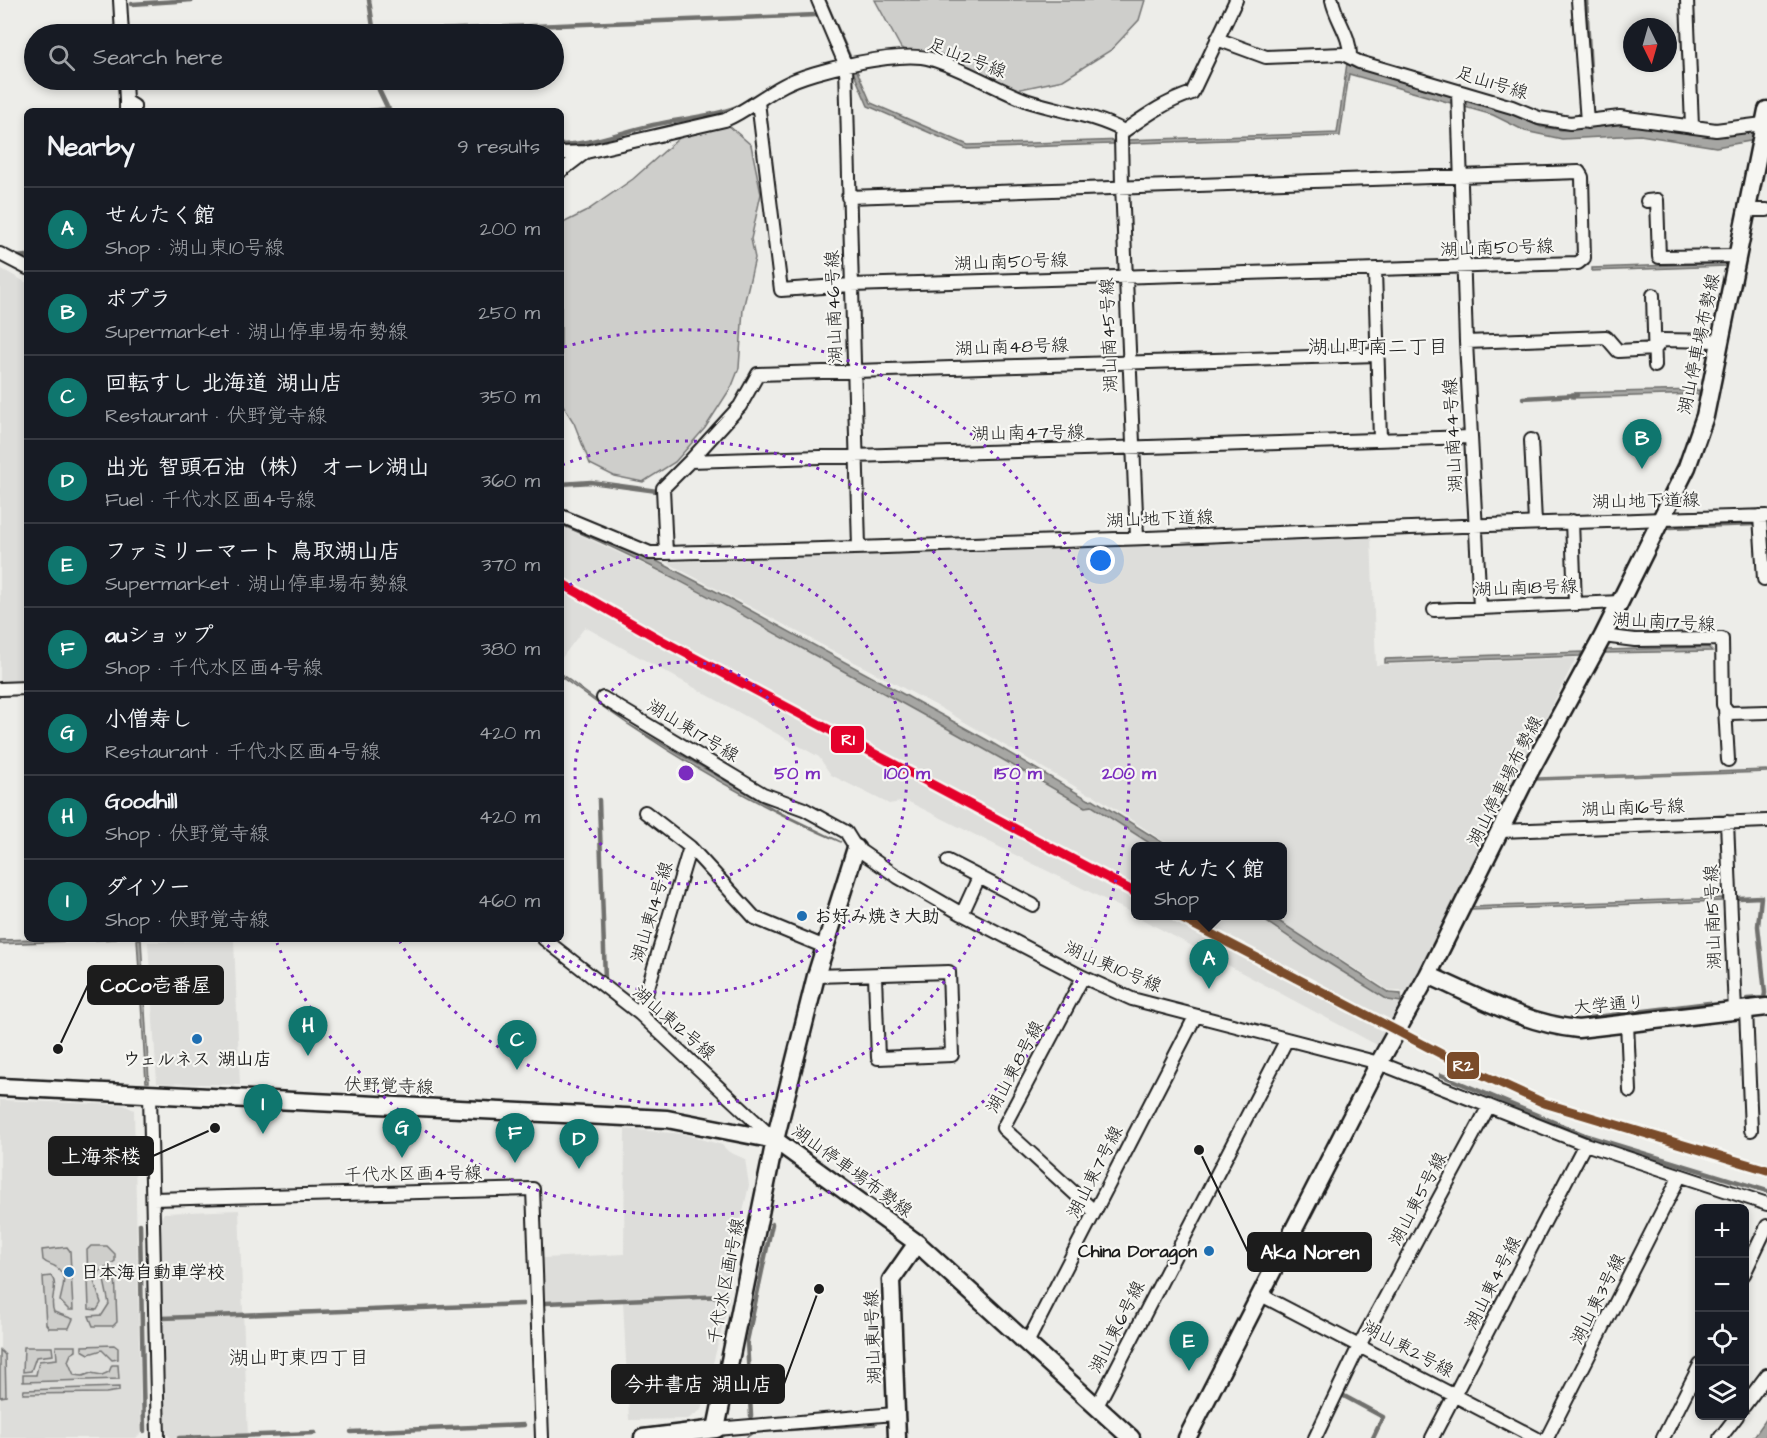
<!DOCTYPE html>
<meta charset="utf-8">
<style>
:root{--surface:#171b24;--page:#242831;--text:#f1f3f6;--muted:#9ea1a6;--line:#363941;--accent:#0f766e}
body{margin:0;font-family:"Architects Daughter","Klee One",sans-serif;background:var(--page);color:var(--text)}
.controls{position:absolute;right:18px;bottom:18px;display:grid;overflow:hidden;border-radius:9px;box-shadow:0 3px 9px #0003}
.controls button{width:54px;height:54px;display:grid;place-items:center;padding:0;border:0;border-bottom:2px solid var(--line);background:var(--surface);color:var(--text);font:30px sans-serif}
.compass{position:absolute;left:1623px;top:18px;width:54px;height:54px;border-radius:50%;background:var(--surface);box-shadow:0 3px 9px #0003;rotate:175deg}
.you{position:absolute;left:1101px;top:561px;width:21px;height:21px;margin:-15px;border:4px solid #fff;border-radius:50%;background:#1a73e8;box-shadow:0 0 0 9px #1a73e833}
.badge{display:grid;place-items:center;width:39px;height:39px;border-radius:50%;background:var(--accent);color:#fff;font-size:20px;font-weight:700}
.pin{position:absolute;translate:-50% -50px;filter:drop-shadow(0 2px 3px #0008)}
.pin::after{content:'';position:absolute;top:32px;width:21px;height:18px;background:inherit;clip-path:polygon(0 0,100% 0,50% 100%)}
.popup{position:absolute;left:1131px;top:842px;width:156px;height:78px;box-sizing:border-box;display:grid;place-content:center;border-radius:9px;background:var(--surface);filter:drop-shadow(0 2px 4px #0005);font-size:20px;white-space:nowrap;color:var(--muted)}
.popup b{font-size:22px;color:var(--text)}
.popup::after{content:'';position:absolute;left:50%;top:100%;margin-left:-12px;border:12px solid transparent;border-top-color:var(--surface)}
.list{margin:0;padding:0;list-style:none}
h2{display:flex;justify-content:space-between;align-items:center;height:78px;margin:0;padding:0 24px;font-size:26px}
h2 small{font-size:20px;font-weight:400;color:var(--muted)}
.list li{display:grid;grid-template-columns:39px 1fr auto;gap:18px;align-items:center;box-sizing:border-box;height:84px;padding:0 24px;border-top:2px solid var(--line)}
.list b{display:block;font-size:22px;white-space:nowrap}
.list p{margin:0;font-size:20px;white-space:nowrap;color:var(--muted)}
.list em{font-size:20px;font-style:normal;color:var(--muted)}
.icon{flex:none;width:33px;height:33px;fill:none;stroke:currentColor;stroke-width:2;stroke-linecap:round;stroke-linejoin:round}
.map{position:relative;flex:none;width:1767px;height:1438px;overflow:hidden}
.search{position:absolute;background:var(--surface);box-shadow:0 3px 9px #0003;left:24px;top:24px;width:540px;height:66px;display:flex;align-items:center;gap:15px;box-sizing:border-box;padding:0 21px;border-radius:33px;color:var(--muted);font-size:22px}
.panel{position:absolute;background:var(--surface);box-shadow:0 3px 9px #0003;left:24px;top:108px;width:540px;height:834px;border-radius:9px}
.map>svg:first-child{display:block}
.built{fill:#ddddda}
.green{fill:#cececb;stroke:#757574;stroke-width:1.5}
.water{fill:#a6a6a3;stroke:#6f6f6d;stroke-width:1.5}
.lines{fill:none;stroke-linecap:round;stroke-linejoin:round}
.stream{stroke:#6f6f6d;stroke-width:4.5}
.street-casing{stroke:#1c1c1c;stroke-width:16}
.secondary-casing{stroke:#1c1c1c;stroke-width:21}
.street{stroke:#f6f6f2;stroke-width:12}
.secondary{stroke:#f6f6f2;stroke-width:16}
.rail-1-casing{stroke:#f6f6f2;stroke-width:14}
.rail-2-casing{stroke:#f6f6f2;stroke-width:14}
.rail-1{stroke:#e4002b;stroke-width:9}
.rail-2{stroke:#7a4b2a;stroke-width:9}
.ring{fill:none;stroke:#7b2cbf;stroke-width:3;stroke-dasharray:3 6}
.poi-dot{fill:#1f6fb2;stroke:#f6f6f2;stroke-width:2}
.labels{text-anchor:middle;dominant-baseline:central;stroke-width:4.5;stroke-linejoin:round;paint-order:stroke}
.street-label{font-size:18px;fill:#1c1c1c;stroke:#f6f6f2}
.poi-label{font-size:18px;font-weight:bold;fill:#1c1c1c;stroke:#f6f6f2;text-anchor:start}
.neighbourhood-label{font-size:20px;fill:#1c1c1c;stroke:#f6f6f2}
.centre{fill:#7b2cbf;stroke:#f6f6f2;stroke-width:3}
.ring-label{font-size:18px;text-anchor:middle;font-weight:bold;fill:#7b2cbf;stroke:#f6f6f2;stroke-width:4.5;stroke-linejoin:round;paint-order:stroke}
.leader{fill:none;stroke:#1c1c1c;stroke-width:2}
.callout-dot{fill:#1c1c1c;stroke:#f6f6f2;stroke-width:2}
.callout{fill:#1c1c1c;stroke:#1c1c1c;stroke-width:2}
.callout-label{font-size:20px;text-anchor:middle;font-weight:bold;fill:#fff}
.line-badge{stroke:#f6f6f2;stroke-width:2}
.badge-label{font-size:16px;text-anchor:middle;font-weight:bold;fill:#fff}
</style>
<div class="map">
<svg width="1767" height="1438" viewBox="0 0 1767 1438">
<rect width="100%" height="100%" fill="#edede9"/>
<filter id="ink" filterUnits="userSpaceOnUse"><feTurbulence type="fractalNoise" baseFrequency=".0167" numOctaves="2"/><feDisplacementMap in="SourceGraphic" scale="12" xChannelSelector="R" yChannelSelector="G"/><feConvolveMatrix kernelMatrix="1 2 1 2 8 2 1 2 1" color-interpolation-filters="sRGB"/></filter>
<g filter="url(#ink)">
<path class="built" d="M0,268L27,283V685L0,686Z
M561,526L679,581L981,746L1085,807L1092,806L1154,846H1136V915L907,801L889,804L831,775L819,757L585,627L561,659Z
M1371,537L1376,665L1576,658L1408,991H1390L1272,916H1282V846H1171L1094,795L1088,794L939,707L666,562Z
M1136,916H1258L1314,954L1387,1000L1401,1002L1377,1045Z
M234,940L240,1085L157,1083L148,942Z
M0,1100L124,1105L134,1110L141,1433L136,1438H0Z
M625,1129L684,1134L722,1145L729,1152L745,1159L749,1185L725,1293L544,1301L543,1258L624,1254Z
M239,1210L248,1438H171L166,1433L160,1220L164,1213Z
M730,1297L701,1410L688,1419L629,1420L623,1301Z"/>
<path class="green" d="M875,0H1145L1139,20L1111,50L1063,80L1016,90L901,48Z
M728,125L751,145L761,194L751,239L755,258L743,309L739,368L732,386L705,428L675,462L643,482L614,476L590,464L574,423L561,402V224L585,212L633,179L686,132Z
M91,1246H107L115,1254V1261L96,1274L94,1281L101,1303L97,1310L89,1309L87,1250Z
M67,1247L70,1251L73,1310H69L60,1301C62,1289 69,1276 56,1267C51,1264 47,1264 43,1260L42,1250Z
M115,1271L117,1322L113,1326H93L89,1316L102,1315L109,1304L104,1280Z
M51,1276C60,1286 48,1299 54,1312L73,1319L69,1328H49L46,1324L43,1277Z
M114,1345L118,1348V1359L112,1360L102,1350L89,1354L82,1350V1346Z
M56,1346H76V1351L71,1354L68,1361L74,1375L83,1376L91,1373L102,1375L109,1372L112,1365H118L119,1379L23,1382V1375H36L39,1361L57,1359Z
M24,1347H52L53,1355L36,1357L31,1371L23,1372Z
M0,1350L5,1355L6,1396L0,1397Z
M119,1387V1391L106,1393L23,1394L24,1390Z"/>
<path class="water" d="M822,0H826L871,103L968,145L1337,133L1347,63L1499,108L1541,127L1562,130L1629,124L1716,136L1767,128V138L1716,147L1640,135L1562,139L1525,131L1493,115L1349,74L1340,136L967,149L868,106Z
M1727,263L1726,266L1592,271V268Z
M1699,390V394L1572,398V393Z
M561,519L645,555L715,591L987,740L1089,800L1093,799L1168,846H1154L1092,806L1085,807C990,751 893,698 796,645C719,602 642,558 561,525Z
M1708,647L1712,651L1603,653L1605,650Z
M1582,652L1580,656L1385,663V659Z
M561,674L628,724L781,813L841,842C742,800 648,741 561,677Z
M1767,770V772L1537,780L1539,778Z
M1722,898V901L1472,910V907L1494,906Z
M1258,916H1271L1389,993L1401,994V1002L1388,1000L1314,954Z
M38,939H117L0,944V940Z
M137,939H141L149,1082H146Z
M1767,1418L1766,1438H1753Z
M876,1425L753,1433L746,1438L754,1430Z"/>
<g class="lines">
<path class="stream" d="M369,0L374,34
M1586,0L1592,107
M132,4L192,0
M382,32L816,15
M378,80L379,90L389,111
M369,111L389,109
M561,145C593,144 621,132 653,125C684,118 715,117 744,104
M15,257L27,256
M1523,398L1577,395
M561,484L591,482L657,491
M1681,513L1700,512
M1670,527L1756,524
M599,800L605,980
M1739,898L1761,897L1758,926L1765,993L1764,998L1747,999
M1588,1018L1709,1003
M1441,1075L1587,1136L1767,1191
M140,1224L144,1431
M545,1303L725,1296
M163,1318L523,1304
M1344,1396L1383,1417L1373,1438
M751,1416L747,1341L772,1224
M351,1432L524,1425
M179,1438L315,1433"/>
<g class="street-casing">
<path id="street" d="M120,0L122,34
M818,0L846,66L859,547
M1332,0C1336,20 1351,36 1350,57
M1578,0L1587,122
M1687,0L1692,126
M1217,39L1266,57L1343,54L1359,62L1512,107L1539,118L1570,123L1620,117L1716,130L1763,124
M125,80L126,101
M1458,91L1466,342L1480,607
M758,102L781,290L851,285L1578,263L1584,258L1582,177L1579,172L848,197
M126,111V101L134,106V111
M1124,131L1121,136L1122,185L1137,537
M561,153L586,152
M561,171L586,152L725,120C746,111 763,96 784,85C812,70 901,50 931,59C965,69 995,89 1028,101C1060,111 1094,115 1124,131C1147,115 1165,102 1192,93L1236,0
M1647,201L1657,200L1659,257L1738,256
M1747,210H1767
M0,254L27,268
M1375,270L1380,439
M1653,295L1655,366
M1466,342L1606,337L1618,351L1655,349L1662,340L1721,341
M1531,440L1535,522
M690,461L740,406L758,374L1377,355
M561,516L650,553H666C1033,545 1400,526 1767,516
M1760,516L1764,579
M1572,521L1575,604
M666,553L663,488L690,461L1471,437
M1434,610L1620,602
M1603,636L1635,640L1722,639L1723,705L1729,713L1767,712
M0,689L27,688
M603,698L763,794L804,809L846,832L856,848L898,877L962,914L1083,977L1132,999L1379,1063L1585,1144L1767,1204
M1725,708L1728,760
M645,812L690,847
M1727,822L1735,1011
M1501,831L1767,821
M948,861L1033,905
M962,914L979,877
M544,939L640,1014L775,1140
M816,976L949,972L952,1055L878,1058L875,976
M1083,977L1003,1128L1094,1211
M1746,1010L1751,1130
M640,1014L690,847L755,918L825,947
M1627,1023L1630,1091
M150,1095L158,1438
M153,1199L533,1189L542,1438
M1744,1274L1767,1226
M1261,1295L1536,1438
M1027,1343L1195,1017
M1097,1406L1286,1041
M1744,1406L1767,1375
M716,1429L895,1414
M1315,1438L1360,1344L1489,1106
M1432,1438L1585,1144
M1547,1438L1680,1176
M1663,1438L1700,1365
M1720,1438L1737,1416"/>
</g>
<g class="secondary-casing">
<path id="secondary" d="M1428,975C1476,996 1525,1024 1578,1029L1767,1007
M0,1087L667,1119L775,1140L917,1243L1131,1438
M643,1438L716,1429L775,1140L816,976L856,848
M897,1438L891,1280L917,1243
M1187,1438L1379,1063L1428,975L1522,786L1603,636L1687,467L1705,416L1767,110"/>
</g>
<use href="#street" class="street"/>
<use href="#secondary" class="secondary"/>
<g class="rail-1-casing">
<path id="rail-1" d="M561,583L661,640L1136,893"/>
</g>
<g class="rail-2-casing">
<path id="rail-2" d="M1177,916L1472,1070L1544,1103L1767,1170"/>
</g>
<use href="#rail-1" class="rail-1"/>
<use href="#rail-2" class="rail-2"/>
</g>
</g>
<g class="ring">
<circle cx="686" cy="773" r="111"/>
<path d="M562 590A221 221 0 1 1 541 940"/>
<path d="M562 465A332 332 0 1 1 400 942"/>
<path d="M564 347A443 443 0 1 1 277 943"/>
</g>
<g class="poi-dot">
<circle cx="802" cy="916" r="6"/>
<circle cx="197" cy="1039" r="6"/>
<circle cx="1209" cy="1251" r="6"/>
<circle cx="69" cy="1272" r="6"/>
</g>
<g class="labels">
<g class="street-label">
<text transform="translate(967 58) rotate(21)">足山2号線</text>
<text transform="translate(1492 83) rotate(17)">足山1号線</text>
<text transform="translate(1497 248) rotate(-2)">湖山南50号線</text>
<text transform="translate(1011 262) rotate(-2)">湖山南50号線</text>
<text transform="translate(834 307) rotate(-92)">湖山南46号線</text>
<text transform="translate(1109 335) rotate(-92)">湖山南45号線</text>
<text transform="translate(1699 344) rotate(-78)">湖山停車場布勢線</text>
<text transform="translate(1012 347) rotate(-2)">湖山南48号線</text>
<text transform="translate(1028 433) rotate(-1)">湖山南47号線</text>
<text transform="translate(1453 435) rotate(-93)">湖山南44号線</text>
<text transform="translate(1646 501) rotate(-1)">湖山地下道線</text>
<text transform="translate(1160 519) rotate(-2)">湖山地下道線</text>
<text transform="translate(1526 588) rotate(-2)">湖山南18号線</text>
<text transform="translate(1664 622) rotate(3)">湖山南17号線</text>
<text transform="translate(693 731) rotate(31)">湖山東17号線</text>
<text transform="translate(1505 781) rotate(-63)">湖山停車場布勢線</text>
<text transform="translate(1633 808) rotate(-2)">湖山南16号線</text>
<text transform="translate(652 912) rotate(-73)">湖山東14号線</text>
<text transform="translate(1713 917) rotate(-92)">湖山南15号線</text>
<text transform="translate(1113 967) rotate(23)">湖山東10号線</text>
<text transform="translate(1609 1005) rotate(-5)">大学通り</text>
<text transform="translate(674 1023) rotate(41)">湖山東12号線</text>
<text transform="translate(1015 1067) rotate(-62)">湖山東8号線</text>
<text transform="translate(389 1086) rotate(2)">伏野覚寺線</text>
<text transform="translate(852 1171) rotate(36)">湖山停車場布勢線</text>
<text transform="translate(1095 1172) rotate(-63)">湖山東7号線</text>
<text transform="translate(413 1174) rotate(-1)">千代水区画4号線</text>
<text transform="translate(1418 1199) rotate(-62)">湖山東5号線</text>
<text transform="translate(726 1281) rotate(-79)">千代水区画1号線</text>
<text transform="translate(1493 1283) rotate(-63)">湖山東4号線</text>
<text transform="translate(1598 1299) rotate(-63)">湖山東3号線</text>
<text transform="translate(1117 1327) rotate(-63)">湖山東6号線</text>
<text transform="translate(873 1337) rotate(-92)">湖山東11号線</text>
<text transform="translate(1408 1349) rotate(28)">湖山東2号線</text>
</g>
<g class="poi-label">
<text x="814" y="916">お好み焼き大助</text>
<text x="197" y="1059" text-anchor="middle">ウェルネス 湖山店</text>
<text x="1197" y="1251" text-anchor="end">China Doragon</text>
<text x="81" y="1272">日本海自動車学校</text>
</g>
<g class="neighbourhood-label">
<text x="1378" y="347">湖山町南二丁目</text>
<text x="299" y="1358">湖山町東四丁目</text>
</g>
</g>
<circle cx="686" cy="773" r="9" class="centre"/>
<g class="ring-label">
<text x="797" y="779">50 m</text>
<text x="907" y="779">100 m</text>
<text x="1018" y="779">150 m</text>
<text x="1129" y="779">200 m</text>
</g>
<path class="leader" d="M58 1049L88 985M215 1128L153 1156M1199 1150L1248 1252M819 1289L784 1384"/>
<g class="callout-dot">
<circle cx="58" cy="1049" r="6"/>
<circle cx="215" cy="1128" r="6"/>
<circle cx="1199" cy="1150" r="6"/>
<circle cx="819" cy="1289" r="6"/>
</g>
<g class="callout">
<rect x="88" y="966" width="135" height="38" rx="6"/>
<rect x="49" y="1137" width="104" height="38" rx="6"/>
<rect x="1248" y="1233" width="123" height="38" rx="6"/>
<rect x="612" y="1365" width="172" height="38" rx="6"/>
</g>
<g class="callout-label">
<text x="156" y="992">CoCo壱番屋</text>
<text x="101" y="1163">上海茶楼</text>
<text x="1310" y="1259">Aka Noren</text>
<text x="698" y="1391">今井書店 湖山店</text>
</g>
<g class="line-badge">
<rect x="830" y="725" width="35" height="29" rx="6" fill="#e4002b"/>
<rect x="1446" y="1051" width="34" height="29" rx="6" fill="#7a4b2a"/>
</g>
<g class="badge-label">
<text x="848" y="745">R1</text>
<text x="1463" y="1071">R2</text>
</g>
</svg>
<div class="controls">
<button>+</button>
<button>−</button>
<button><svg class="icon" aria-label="locate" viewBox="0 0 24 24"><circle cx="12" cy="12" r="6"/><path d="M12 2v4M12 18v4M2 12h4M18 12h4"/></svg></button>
<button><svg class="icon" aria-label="layers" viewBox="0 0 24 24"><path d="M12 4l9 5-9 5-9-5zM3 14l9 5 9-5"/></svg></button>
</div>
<svg class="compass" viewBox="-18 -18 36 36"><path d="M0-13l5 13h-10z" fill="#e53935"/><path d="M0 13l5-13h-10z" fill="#9ea1a6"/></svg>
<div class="you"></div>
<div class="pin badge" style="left:1209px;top:989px">A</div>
<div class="popup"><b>せんたく館</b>Shop</div>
<div class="pin badge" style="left:1642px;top:469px">B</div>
<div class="pin badge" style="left:517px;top:1070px">C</div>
<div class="pin badge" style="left:579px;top:1169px">D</div>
<div class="pin badge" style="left:1189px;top:1371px">E</div>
<div class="pin badge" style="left:515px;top:1163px">F</div>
<div class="pin badge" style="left:402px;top:1158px">G</div>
<div class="pin badge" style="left:308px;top:1056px">H</div>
<div class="pin badge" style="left:263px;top:1134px">I</div>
<div class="search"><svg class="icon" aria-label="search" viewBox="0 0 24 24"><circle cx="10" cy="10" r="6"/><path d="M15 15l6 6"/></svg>Search here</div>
<section class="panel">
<h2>Nearby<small>9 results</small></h2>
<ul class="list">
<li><span class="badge">A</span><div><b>せんたく館</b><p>Shop · 湖山東10号線</p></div><em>200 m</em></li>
<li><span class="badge">B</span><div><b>ポプラ</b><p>Supermarket · 湖山停車場布勢線</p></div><em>250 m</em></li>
<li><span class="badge">C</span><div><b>回転すし 北海道 湖山店</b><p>Restaurant · 伏野覚寺線</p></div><em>350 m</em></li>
<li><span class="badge">D</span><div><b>出光 智頭石油（株） オーレ湖山</b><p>Fuel · 千代水区画4号線</p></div><em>360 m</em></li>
<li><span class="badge">E</span><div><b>ファミリーマート 鳥取湖山店</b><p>Supermarket · 湖山停車場布勢線</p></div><em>370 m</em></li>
<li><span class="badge">F</span><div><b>auショップ</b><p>Shop · 千代水区画4号線</p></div><em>380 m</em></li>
<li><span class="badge">G</span><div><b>小僧寿し</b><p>Restaurant · 千代水区画4号線</p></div><em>420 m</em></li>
<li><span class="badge">H</span><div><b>Goodhill</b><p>Shop · 伏野覚寺線</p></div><em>420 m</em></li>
<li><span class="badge">I</span><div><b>ダイソー</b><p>Shop · 伏野覚寺線</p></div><em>460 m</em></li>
</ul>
</section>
</div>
